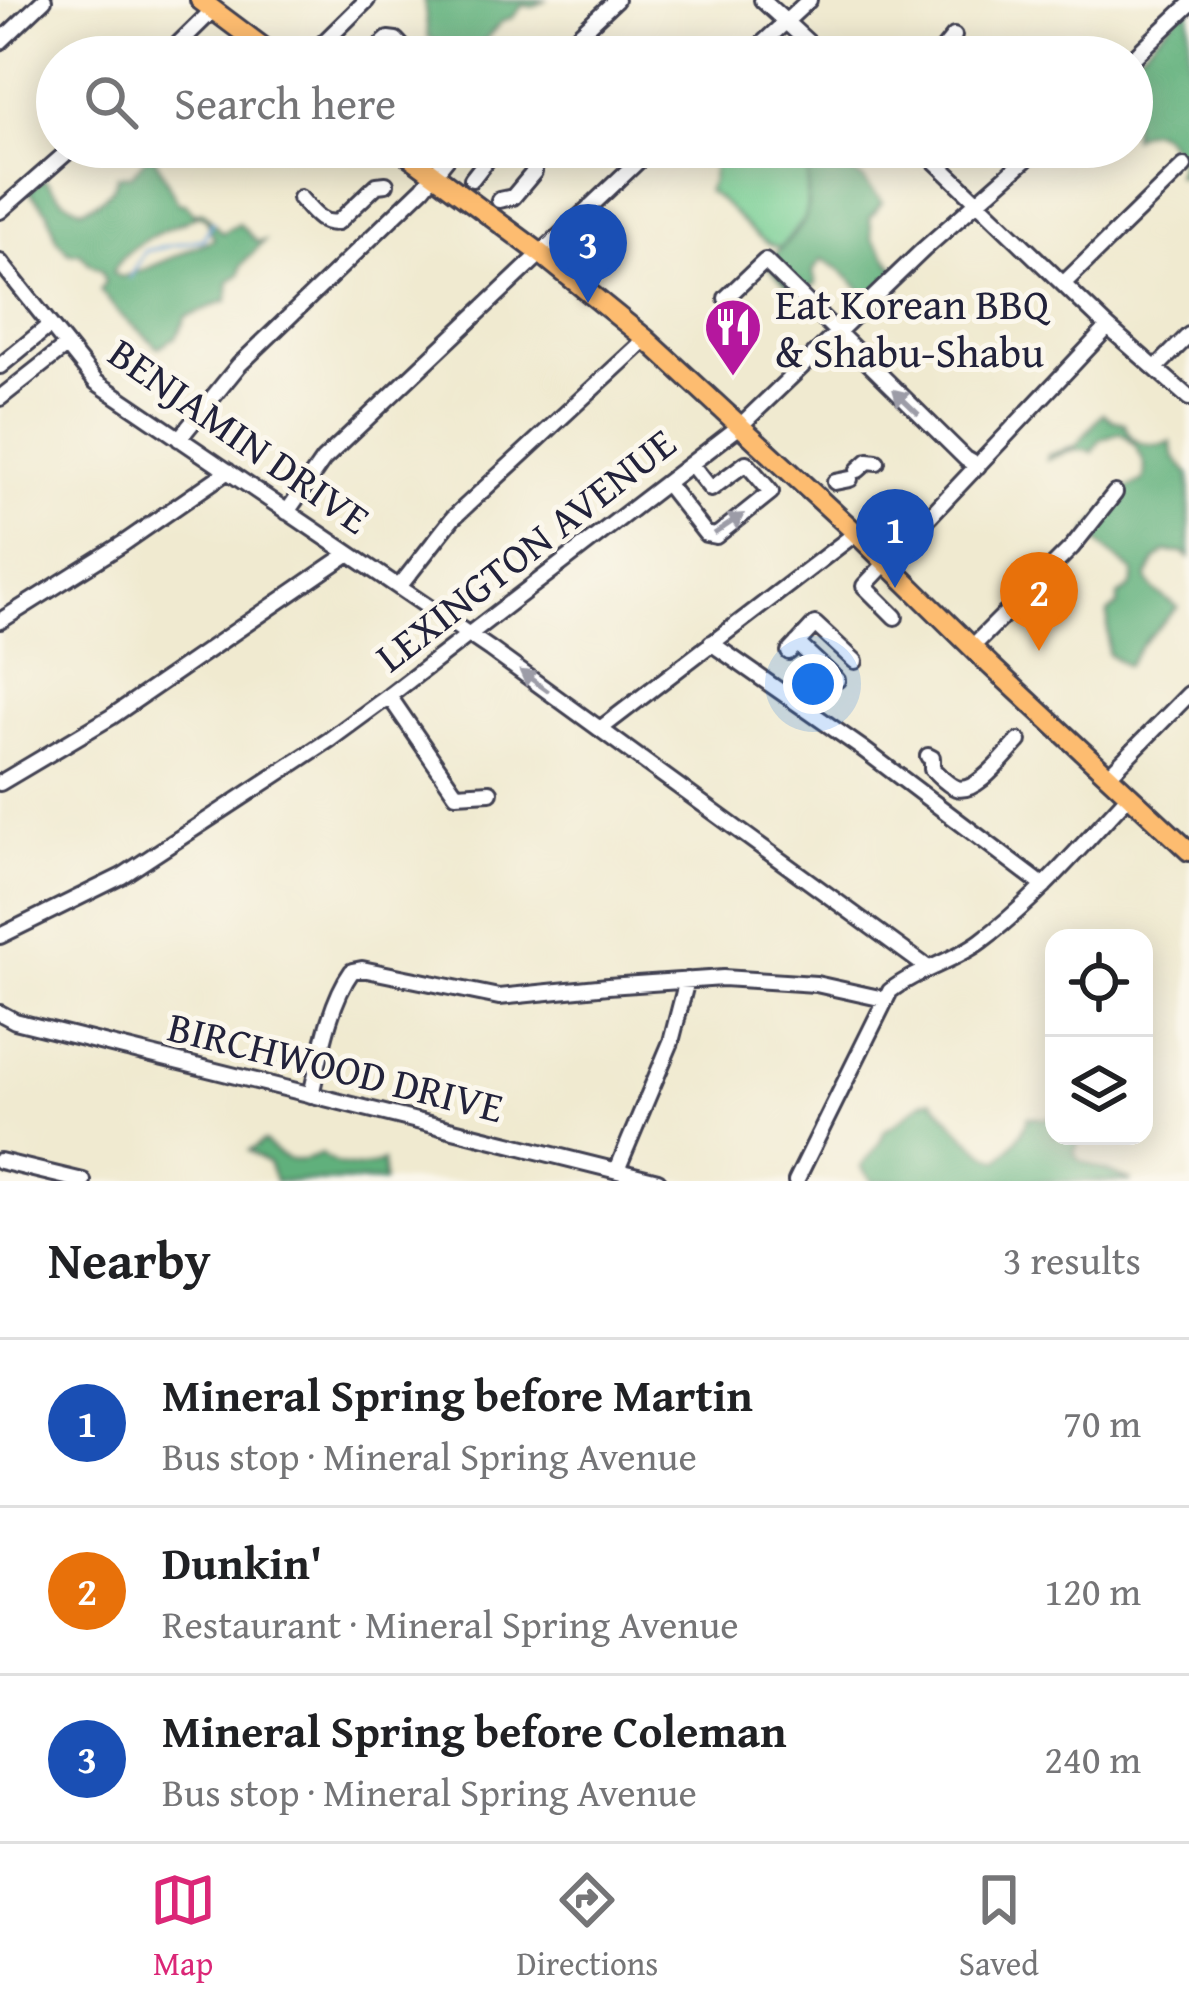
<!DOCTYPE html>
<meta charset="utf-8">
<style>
:root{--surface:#fff;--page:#f6f6f6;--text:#202124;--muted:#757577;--line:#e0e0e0;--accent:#db2777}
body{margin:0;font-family:"Gentium Book Plus",serif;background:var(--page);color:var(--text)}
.controls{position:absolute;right:36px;bottom:36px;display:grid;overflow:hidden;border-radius:24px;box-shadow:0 6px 30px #0003}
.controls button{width:108px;height:108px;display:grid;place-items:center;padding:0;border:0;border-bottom:3px solid var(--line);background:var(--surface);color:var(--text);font:60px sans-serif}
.you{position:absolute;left:813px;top:684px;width:42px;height:42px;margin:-30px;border:9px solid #fff;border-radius:50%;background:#1a73e8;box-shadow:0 0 0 18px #1a73e833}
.badge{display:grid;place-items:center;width:78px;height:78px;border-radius:50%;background:var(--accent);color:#fff;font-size:39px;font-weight:700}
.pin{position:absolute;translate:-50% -99px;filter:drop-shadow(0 3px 6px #0008)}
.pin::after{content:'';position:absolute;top:63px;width:42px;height:36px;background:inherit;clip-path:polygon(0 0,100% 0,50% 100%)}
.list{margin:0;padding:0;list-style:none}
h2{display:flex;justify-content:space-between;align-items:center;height:156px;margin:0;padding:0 48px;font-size:51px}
h2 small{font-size:39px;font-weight:400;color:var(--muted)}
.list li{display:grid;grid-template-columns:78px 1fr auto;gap:36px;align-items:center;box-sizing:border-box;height:168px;padding:0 48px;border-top:3px solid var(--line)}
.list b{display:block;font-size:45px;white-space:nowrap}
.list p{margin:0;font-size:39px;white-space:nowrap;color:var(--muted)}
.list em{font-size:39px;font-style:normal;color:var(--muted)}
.icon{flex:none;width:66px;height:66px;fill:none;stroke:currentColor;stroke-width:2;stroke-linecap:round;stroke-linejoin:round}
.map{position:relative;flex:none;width:1189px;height:1181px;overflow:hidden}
.search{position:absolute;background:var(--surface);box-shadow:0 6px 30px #0003;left:36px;right:36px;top:36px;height:132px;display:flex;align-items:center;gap:30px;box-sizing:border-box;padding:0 42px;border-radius:66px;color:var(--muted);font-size:45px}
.sheet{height:660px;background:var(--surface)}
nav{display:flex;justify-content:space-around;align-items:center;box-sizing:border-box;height:168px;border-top:3px solid var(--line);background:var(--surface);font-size:33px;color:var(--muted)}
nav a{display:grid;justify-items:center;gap:6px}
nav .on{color:var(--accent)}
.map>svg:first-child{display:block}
.green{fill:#75cd92;stroke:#4c7866;stroke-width:3}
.forest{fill:#60b07c;stroke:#41695c;stroke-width:3;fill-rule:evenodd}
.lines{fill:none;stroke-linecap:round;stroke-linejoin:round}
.stream{stroke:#6aa4d9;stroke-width:3}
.minor-casing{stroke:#414051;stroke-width:20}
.major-casing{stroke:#414051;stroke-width:24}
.minor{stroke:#fff;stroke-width:14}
.major{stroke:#fdbc6f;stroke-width:18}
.oneway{fill:#9c9ca7}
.labels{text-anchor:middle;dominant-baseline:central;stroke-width:10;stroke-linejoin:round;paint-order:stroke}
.poi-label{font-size:42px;fill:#22223b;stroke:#fbf7ec;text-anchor:start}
.street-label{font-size:42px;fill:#22223b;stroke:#fbf7ec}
</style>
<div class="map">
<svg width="1189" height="1181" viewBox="0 0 1189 1181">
<rect width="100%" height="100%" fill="#fbf7ec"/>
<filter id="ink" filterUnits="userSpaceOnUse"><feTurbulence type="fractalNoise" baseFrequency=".00833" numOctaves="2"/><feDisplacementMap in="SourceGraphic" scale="24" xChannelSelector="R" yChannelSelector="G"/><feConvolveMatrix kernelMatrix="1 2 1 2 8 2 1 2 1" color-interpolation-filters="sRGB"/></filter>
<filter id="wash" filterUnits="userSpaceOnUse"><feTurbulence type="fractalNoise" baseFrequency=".004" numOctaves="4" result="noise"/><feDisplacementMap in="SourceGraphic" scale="48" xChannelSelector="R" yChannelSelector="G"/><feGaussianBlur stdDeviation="2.7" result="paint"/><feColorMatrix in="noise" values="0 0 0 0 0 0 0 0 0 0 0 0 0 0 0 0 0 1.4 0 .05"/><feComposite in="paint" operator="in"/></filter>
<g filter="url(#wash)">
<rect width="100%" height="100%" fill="#f0ead0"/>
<path class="green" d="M733,149L756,160L771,152L789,155L808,172L806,218L780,248C748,238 735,207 707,191L712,181L714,164Z"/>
<path class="forest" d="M424,0H545L533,7L523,5L512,18L501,22L485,40L481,53L443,45L428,37Z
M1189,5V179L1176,175L1180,161C1168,140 1158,119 1132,137V60Z
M736,147H850L851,171L864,180L882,202L870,218L872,238L897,271L872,300L839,269L822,259L813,271L816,284L794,294L768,266C776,246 800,236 806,215C809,202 807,185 808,172L788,155L771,152L756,161L733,149Z
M154,156L178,203H185L194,214L203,212L222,233L239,224L257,242L264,241L241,266L240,274L229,281L227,301C212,304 202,313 186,317L177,336L159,347L155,346C145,332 133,328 122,316C113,308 109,299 100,291L105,282L101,270L90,264L80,253H69L57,240L48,212L29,191L44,179L64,200L82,209C99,203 112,194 118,176L132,175L145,159ZM198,215L206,218L214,239C183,251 153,269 121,277L113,273C123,243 172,228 198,215Z
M1103,413L1112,420L1124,423C1131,446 1150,449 1171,442L1174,457L1189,474V558L1184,553L1165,552L1155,561L1147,577C1151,593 1165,598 1178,607L1143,643L1127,666L1108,654V613L1118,605V596C1131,589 1134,586 1133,572L1087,533L1122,491L1143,481C1150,463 1136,443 1120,433L1100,440L1093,452C1076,446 1063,454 1047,459L1048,455L1075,447Z
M932,1099C947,1115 979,1155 999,1160C1010,1150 1024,1132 1028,1117L1046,1119L1054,1113V1136H1081L1074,1154L1081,1161L1132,1181H872L861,1167L880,1142L885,1130C905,1122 913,1103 932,1099Z
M264,1141C281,1160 296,1166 321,1154C338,1169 363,1171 383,1161L384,1181H275L268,1163L249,1151Z"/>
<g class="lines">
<path class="stream" d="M130,278L145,251L203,239L213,222"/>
</g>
</g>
<g filter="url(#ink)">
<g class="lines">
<g class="minor-casing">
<path id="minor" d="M762,0L824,57
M0,42L44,0
M165,57L214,9
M309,57L367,0
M368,57L388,39L396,40L408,53V57
M555,57L616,0
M748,57L809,0
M937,57L954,36
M1132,59L1189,5
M920,147L1108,327L1189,398
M349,151L353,147
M472,179L497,147
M300,198C311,210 321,226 338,222L377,185L386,184
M499,200L513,197L534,172L532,164L514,147
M0,211L73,147
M0,262L96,382L490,649L928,968
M1064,283L1184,166
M739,312L726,298L765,261L966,459L978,466
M0,366L50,325
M1156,368L1189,335
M0,398L66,346
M179,439L239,365L423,188L456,147
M858,470L868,461L877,462
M835,482L850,479
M666,483L706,534L716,536L771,492L746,463L711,489L691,464
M287,512L323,460L653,147
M399,587L453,518L646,339
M895,617L864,586L1108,327
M0,621L124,543L228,471
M711,643L863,749L1044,886
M797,643L837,680
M972,647L1072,547L1115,493
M789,652L815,624L855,661
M389,696L456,794L490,792
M600,729L856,533
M928,756L932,758V769C939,775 947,785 956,788C976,795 1005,755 1019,741
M1109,775L1189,694
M0,783L111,717L348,554
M0,936L122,876L329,740L389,696L740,426L924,249L1040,147
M0,1013L15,1021L658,1181
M311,1095C320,1057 329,1003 352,971L362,969L499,997L608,986L723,978L816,984L884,999
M0,1161L83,1181
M617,1170L671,1042L687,980
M796,1181L890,991C918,969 953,962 981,941C1037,899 1082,845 1129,795"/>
</g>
<g class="major-casing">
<path id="major" d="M200,0L276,57
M397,147L540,253L646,339L856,533L991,666L1189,851"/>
</g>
<use href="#minor" class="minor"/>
<use href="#major" class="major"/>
</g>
<defs><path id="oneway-solid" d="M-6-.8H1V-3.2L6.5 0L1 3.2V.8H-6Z" transform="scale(3)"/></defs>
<g class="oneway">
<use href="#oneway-solid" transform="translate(906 402) rotate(-136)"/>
<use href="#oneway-solid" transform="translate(729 524) rotate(-34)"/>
<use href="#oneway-solid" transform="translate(534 681) rotate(-144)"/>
</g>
</g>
<defs>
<g id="restaurant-pin" transform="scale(3)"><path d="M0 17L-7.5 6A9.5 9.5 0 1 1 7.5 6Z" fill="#b5179e" stroke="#fbf7ec"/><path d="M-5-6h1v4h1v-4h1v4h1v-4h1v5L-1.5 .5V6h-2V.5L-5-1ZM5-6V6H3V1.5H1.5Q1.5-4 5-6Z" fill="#fff"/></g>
</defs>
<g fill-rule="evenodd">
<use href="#restaurant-pin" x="733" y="327"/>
</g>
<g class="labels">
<g class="poi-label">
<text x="775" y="303">Eat Korean BBQ<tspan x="775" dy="48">&amp; Shabu-Shabu</tspan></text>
</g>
<g class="street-label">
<text transform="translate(240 435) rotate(35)">BENJAMIN DRIVE</text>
<text transform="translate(525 549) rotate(-38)">LEXINGTON AVENUE</text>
<text transform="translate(336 1066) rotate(14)">BIRCHWOOD DRIVE</text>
</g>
</g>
</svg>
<div class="controls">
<button><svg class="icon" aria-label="locate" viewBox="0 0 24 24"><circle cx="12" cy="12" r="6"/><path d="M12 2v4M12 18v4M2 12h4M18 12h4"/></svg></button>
<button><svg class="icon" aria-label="layers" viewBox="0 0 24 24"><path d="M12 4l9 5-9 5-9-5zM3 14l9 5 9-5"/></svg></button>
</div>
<div class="you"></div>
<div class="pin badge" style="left:895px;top:588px;background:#1a4fb4">1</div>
<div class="pin badge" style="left:1039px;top:651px;background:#e8710a">2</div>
<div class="pin badge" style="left:588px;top:303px;background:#1a4fb4">3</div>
<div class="search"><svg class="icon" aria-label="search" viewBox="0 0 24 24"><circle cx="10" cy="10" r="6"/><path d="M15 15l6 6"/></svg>Search here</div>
</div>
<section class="sheet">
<h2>Nearby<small>3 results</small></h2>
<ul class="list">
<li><span class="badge" style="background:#1a4fb4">1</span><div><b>Mineral Spring before Martin</b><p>Bus stop · Mineral Spring Avenue</p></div><em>70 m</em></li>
<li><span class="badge" style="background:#e8710a">2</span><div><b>Dunkin'</b><p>Restaurant · Mineral Spring Avenue</p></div><em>120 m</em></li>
<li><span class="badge" style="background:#1a4fb4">3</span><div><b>Mineral Spring before Coleman</b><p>Bus stop · Mineral Spring Avenue</p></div><em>240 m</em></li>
</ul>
</section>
<nav>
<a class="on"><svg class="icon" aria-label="map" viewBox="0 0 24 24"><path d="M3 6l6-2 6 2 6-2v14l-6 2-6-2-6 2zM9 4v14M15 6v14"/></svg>Map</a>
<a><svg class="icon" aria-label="directions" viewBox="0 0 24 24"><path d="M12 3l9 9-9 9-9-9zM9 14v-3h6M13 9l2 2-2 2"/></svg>Directions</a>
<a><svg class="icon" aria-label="saved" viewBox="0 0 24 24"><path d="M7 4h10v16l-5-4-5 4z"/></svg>Saved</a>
</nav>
